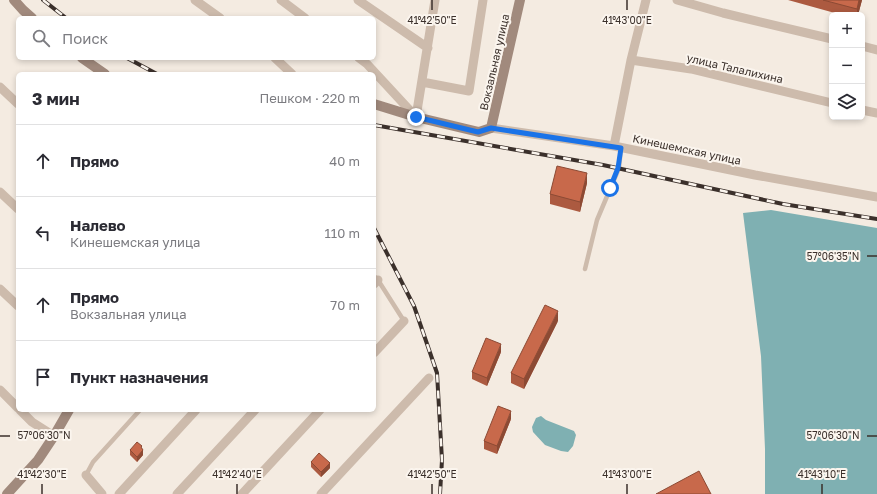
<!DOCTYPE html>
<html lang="ru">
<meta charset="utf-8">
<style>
:root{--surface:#fff;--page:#f2f2f3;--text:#2b2b33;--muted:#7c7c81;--line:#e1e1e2}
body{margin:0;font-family:"Golos Text",sans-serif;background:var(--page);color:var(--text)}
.controls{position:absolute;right:12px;top:12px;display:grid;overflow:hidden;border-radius:6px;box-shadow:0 2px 6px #0003}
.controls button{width:36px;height:36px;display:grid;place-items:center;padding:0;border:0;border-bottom:1px solid var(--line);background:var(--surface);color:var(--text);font:20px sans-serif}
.stop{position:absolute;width:12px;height:12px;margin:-9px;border:3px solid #1a73e8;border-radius:50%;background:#fff}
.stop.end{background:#1a73e8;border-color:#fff;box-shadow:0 1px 4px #0008}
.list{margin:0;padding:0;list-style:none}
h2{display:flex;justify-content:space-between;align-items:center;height:52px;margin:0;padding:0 16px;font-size:17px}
h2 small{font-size:13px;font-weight:400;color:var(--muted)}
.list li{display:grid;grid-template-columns:26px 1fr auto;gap:12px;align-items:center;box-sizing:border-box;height:72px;padding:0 16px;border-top:1px solid var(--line)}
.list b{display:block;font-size:15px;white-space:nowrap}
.list p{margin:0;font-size:13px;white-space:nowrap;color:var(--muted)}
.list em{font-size:13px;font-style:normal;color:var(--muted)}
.icon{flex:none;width:22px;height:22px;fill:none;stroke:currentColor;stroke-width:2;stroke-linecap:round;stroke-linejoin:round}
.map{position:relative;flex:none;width:877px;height:494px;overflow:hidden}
.search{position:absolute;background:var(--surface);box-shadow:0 2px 6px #0003;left:16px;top:16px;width:360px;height:44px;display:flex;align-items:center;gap:10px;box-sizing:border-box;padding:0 14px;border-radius:6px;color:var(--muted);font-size:15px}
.panel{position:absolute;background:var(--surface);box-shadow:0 2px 6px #0003;left:16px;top:72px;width:360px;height:340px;border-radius:6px}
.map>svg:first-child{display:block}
.water{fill:#7fb0b2}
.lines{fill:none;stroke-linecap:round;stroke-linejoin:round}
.lane{stroke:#cdbbac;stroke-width:4.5}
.street{stroke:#cdbbac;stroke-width:9}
.secondary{stroke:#a18a7d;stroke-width:10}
.rail-casing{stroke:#3b302b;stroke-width:4}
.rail{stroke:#fbf5ee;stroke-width:2.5;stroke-dasharray:8;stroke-linecap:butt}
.wall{fill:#ac5a40}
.shaded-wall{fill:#8c4a34}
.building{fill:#c8694b;stroke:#8c4a34}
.route{stroke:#1a73e8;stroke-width:5}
.ticks{fill:none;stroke:#3b302b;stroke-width:1.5}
.labels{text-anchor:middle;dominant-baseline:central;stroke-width:4;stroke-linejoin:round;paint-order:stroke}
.street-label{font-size:11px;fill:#3b302b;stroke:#fbf5ee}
.ticks-label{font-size:10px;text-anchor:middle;fill:#3b302b;stroke:#fbf5ee;stroke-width:4;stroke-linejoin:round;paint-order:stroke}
</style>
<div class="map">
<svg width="877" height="494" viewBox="0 0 877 494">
<rect width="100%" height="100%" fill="#f4ebe1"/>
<path class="water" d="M771,210L877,228V494H765V449L761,356L743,213Z
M541,416L546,420L574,431L576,435L573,446L568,452L561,451L545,445L533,432L532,427L536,418Z"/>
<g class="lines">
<path class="lane" d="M585,269L597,220L619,168L621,148
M374,276L378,280L404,321
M86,475L93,462L140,410"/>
<path class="street" d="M195,0L220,18
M281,0L305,18
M358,0L428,48
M677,0L723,13L832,39
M862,46L877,50
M275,58L292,74
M359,58L367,64L416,117
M631,60L691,69L832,103
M422,82L469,91L483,0
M0,87L18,104
M862,110L877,113
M416,117L435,0
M491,128L614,146L755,175L877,197
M614,146L631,60L646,0
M0,192L18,209
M374,284L378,280
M0,289L18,306
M374,353L404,321
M0,390L18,408
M20,410L32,422L54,436
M86,475L102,494
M119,494L196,410
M177,494L255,410
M242,494L320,410
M321,494L429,378"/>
<path class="secondary" d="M14,0L23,10L32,18
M82,58L105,74
M374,104L416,117L479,132L491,128L520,0
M7,494L38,460L54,436L69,410"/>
<g class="rail-casing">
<path id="rail" d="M43,0L66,18
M127,58L157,74
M374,125L603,165L783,204L877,219
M374,228L414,306L437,373L442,460L440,494"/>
</g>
<use href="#rail" class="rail"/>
</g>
<path class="wall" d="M788,0H862L858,15H842Z
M587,183L580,212L550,204V194Z
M558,321L524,389L511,383V373Z
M501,352L487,386L472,379V372Z
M511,419L497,454L484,449V441Z
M142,448L143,455L137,462L130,455V450Z
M311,462L330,468L321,477L311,467Z"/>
<path class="shaded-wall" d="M859,0H862L858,15H857V9Z
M587,173V183L580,212V202Z
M558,311V321L524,389V379Z
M501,344V352L487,386V378Z
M511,411V419L497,454V446Z
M143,450V455L137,462V457Z
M330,463V468L321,477V472Z"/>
<path class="building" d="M823,0H859L857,9Z
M557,166L587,173L580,202L550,194Z
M545,305L558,311L524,379L511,373Z
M486,338L501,344L487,378L472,372Z
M498,406L511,411L497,446L484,441Z
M137,442L142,446L141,447L143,450L137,457L130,450Z
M319,453L330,463L321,472L311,462Z
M699,471L711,494H656Z"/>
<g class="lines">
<path class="route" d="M416,117L478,132L491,128L621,148L618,168L610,188"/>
</g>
<path class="ticks" d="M432,0V10M627,0V10M867,256H877M0,436H10M867,436H877M42,484V494M237,484V494M432,484V494M627,484V494M822,484V494"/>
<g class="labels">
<g class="street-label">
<text transform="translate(494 62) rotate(-77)">Вокзальная улица</text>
<text transform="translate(735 68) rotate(13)">улица Талалихина</text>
<text transform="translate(687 149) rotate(12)">Кинешемская улица</text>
</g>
</g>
<g class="ticks-label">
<text x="432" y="24">41°42'50"E</text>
<text x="627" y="24">41°43'00"E</text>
<text x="833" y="260">57°06'35"N</text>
<text x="44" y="439">57°06'30"N</text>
<text x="833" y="439">57°06'30"N</text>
<text x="42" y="478">41°42'30"E</text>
<text x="237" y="478">41°42'40"E</text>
<text x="432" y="478">41°42'50"E</text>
<text x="627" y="478">41°43'00"E</text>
<text x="822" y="478">41°43'10"E</text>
</g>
</svg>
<div class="controls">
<button>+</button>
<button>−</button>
<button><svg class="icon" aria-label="layers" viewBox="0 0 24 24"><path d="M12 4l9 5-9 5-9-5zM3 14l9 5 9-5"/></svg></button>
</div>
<div class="stop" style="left:610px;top:188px"></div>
<div class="stop end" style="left:416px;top:117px"></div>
<div class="search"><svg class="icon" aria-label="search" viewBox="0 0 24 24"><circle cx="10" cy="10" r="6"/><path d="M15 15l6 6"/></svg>Поиск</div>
<section class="panel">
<h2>3 мин<small>Пешком · 220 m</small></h2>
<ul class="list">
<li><svg class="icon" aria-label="ahead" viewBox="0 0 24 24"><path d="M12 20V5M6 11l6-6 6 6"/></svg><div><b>Прямо</b></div><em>40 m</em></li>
<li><svg class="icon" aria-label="left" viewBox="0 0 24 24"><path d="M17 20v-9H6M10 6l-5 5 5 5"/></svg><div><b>Налево</b><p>Кинешемская улица</p></div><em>110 m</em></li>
<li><svg class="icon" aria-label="ahead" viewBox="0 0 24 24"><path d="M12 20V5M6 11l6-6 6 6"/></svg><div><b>Прямо</b><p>Вокзальная улица</p></div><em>70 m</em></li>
<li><svg class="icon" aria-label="arrive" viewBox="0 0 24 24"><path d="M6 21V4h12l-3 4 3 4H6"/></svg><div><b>Пункт назначения</b></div></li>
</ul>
</section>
</div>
